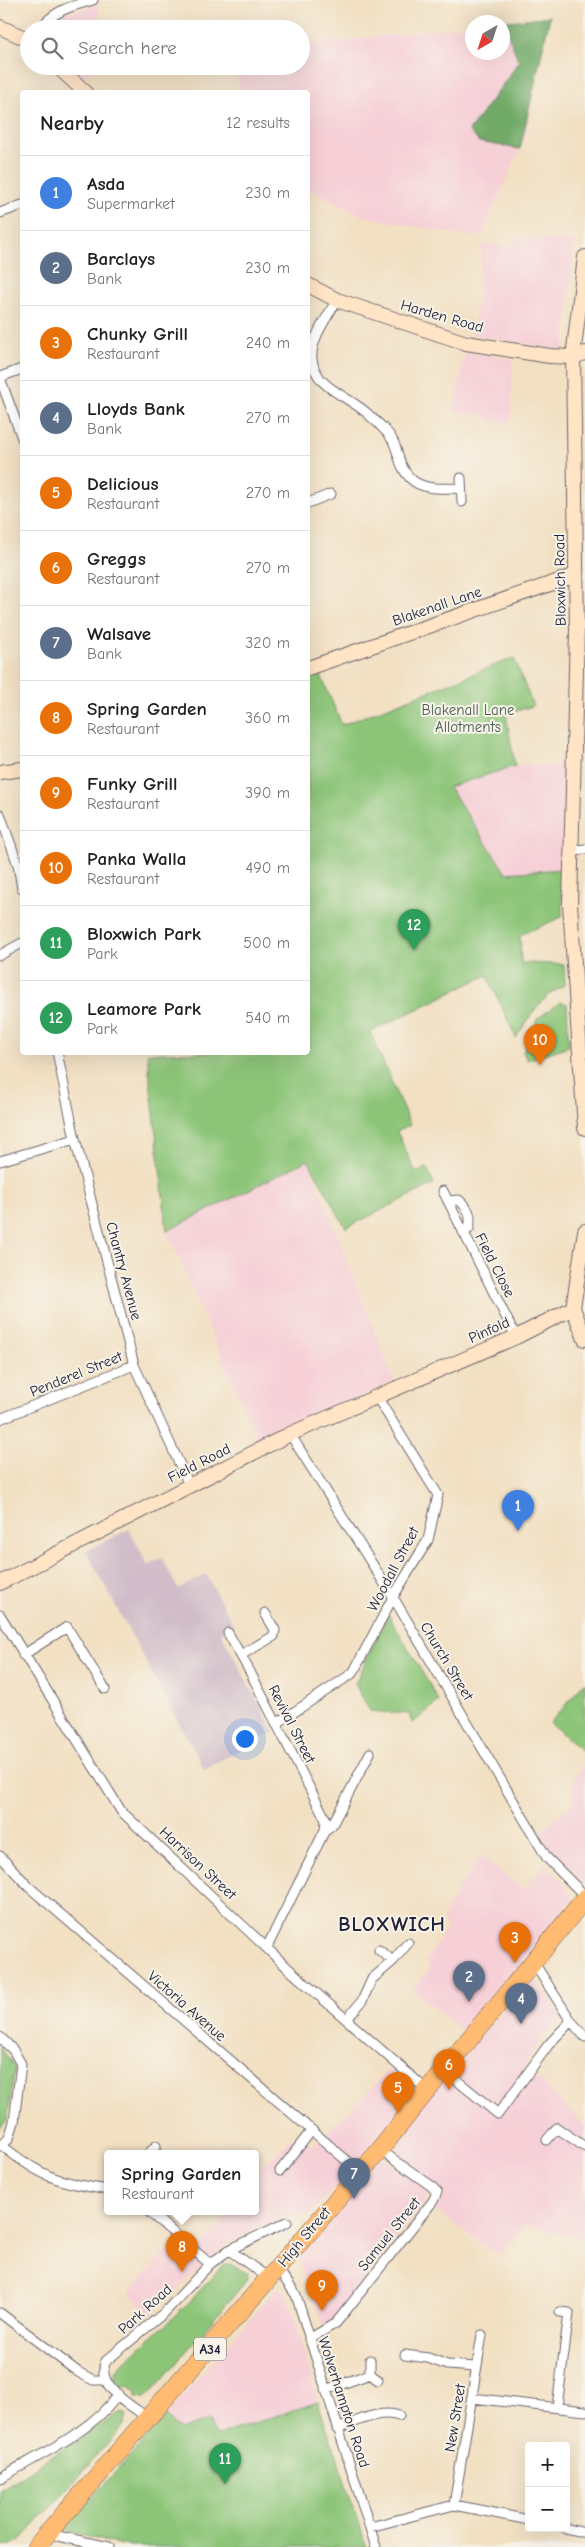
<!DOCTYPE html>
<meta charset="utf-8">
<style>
:root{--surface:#fff;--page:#f6f6f6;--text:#202124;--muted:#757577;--line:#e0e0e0;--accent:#0b8043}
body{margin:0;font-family:"Comic Neue",sans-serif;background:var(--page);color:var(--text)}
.controls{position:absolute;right:15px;bottom:15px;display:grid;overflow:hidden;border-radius:5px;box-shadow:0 5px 20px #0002}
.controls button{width:45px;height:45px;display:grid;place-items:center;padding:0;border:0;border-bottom:1px solid var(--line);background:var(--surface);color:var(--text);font:25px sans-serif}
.compass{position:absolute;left:465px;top:15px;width:45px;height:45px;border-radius:50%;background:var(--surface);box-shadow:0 5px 20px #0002;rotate:219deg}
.you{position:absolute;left:244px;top:1738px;width:18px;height:18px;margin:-12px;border:4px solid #fff;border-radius:50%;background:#1a73e8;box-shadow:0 0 0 8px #1a73e833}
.badge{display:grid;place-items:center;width:32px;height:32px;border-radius:50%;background:var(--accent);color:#fff;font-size:16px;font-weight:700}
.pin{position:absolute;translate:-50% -41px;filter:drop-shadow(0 1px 2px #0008)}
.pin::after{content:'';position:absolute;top:26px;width:18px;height:15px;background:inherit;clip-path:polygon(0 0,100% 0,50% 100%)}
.popup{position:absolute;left:104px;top:2150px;width:155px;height:65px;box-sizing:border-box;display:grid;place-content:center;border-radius:5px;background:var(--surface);filter:drop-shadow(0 1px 4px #0005);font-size:16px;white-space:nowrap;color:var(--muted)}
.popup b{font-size:19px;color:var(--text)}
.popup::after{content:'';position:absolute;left:50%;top:100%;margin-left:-10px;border:10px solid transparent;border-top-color:var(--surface)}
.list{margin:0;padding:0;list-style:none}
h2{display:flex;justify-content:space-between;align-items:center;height:65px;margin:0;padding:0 20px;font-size:21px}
h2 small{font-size:16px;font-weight:400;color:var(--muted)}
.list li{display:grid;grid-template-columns:32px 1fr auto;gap:15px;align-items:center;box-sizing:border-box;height:75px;padding:0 20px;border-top:1px solid var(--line)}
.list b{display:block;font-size:19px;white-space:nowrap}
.list p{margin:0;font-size:16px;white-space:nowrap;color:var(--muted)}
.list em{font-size:16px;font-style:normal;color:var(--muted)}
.icon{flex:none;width:28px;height:28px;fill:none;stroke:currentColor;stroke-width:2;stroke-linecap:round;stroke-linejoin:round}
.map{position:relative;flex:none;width:585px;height:2547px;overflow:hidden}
.search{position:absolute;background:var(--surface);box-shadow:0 5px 20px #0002;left:20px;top:20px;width:290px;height:55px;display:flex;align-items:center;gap:12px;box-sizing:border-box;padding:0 18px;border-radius:28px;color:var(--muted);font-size:19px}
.panel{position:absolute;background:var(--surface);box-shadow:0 5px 20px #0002;left:20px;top:90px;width:290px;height:965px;border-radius:5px}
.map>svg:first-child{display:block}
.built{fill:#f6cfd7}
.industrial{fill:#d1bdc9}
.green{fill:#8cc578;stroke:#57745a}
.forest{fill:#71aa68;stroke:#4a6652}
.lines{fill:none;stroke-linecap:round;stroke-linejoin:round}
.street-casing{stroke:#6b646b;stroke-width:11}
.secondary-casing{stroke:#6b646b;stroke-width:16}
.highway-casing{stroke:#6b646b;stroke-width:19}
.street{stroke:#fff;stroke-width:9}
.secondary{stroke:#ffe4c6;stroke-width:14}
.highway{stroke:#ffbb71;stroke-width:18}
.labels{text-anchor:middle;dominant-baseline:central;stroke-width:4;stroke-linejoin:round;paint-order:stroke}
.shield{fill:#f7f3e8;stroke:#62616f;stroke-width:1}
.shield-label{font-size:14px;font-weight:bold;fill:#22223b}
.street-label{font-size:15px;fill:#22223b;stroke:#f7f3e8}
.park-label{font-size:15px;fill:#475b50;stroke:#f7f3e8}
.district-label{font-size:20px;font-weight:bold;letter-spacing:1px;fill:#22223b;stroke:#f7f3e8}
</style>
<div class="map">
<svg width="585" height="2547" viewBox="0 0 585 2547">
<rect width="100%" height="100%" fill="#f7f3e8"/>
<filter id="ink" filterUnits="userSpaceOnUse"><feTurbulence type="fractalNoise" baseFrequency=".02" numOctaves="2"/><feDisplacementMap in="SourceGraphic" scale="10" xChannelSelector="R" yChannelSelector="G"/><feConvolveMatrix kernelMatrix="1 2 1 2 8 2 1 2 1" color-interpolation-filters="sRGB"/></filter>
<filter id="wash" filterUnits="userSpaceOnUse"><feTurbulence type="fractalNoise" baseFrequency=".0096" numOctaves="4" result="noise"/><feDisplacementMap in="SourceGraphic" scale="20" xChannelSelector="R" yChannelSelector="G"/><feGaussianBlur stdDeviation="1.12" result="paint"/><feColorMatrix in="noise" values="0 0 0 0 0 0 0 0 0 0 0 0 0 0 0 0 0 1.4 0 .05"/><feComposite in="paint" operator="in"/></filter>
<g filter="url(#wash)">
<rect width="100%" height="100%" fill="#f2e0c3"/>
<path class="built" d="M96,5L104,29H50L65,14Z
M550,16L523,142L482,234L469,237L363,216L308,188V92H241L235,66H301V46L472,25V52H502V22H494Z
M68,66H95L82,79Z
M516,237L575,242L564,350L473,335L482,244L514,247Z
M465,351L513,359L511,422L487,421L488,417L454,411Z
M566,765L562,869L506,873L449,787L515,766Z
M308,1160L394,1381L259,1443L167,1231Z
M585,1764V1884L582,1887L550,1853L538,1833L574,1803L573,1780Z
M481,1857L523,1890L546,1863L574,1897L467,2035L413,1990L431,1967L426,1961L448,1926L442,1920L459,1887Z
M532,1975L563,2017L539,2042L524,2065L585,2126V2239L524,2225L499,2256L436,2211L441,2196L440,2190L386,2148Z
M390,2069L419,2092L312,2213L288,2215L229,2243L214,2254L152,2313L128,2293L176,2241L192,2256L233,2211H256V2171L296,2135L314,2146Z
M380,2156L429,2189L425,2202L364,2278L336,2318L324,2327L301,2269L300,2260L297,2258Z
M279,2286L287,2294L318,2402L215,2437L180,2430L166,2416Z"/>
<path class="industrial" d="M129,1529L148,1565L162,1558L178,1589L206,1574L234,1626L221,1633L274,1732L204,1769L86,1551Z"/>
<path class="green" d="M514,658L533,706L506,714L515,766L449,787L506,873L562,869V917L520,935L521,963L564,964L565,985L550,994L536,1008L516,1038L487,975L370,1032L410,1125L397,1132L416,1173L427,1168L434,1184L346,1228L308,1160L167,1231L147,1053L308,1052V676L319,671L342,725Z
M560,1002L567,1004L569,1046L527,1060L523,1052L537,1019Z
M388,1614L439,1701L413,1723L410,1714L370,1711L355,1684Z
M585,1682V1753L550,1723Z
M0,2046L15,2068L7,2120L0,2129Z
M224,2264H230L248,2274L247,2280L149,2395L145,2398L136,2397V2392L128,2385L122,2387L115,2379V2370L185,2307Z
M318,2402L367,2547H131L62,2531L166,2416L180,2430L209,2420L215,2436Z
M121,2412L127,2415L124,2425L22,2539L13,2544L0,2546V2490Z"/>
<path class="forest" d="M550,16L520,149L479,142L469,131L519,62L503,22Z"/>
</g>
<g filter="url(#ink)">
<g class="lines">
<g class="street-casing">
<path id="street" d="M40,29C54,10 72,6 93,0
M0,213L22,205
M337,300C328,316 310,339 312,359C315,389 350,396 369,415C378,423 389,432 394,443C399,455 400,468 410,478C423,491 443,488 460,488
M0,377L22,369
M0,378L22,438
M461,478L462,502
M308,503L331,494
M0,814L18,865L22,888
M570,852L585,849
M0,955L22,943
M57,1052L75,1139L134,1365L190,1487
M0,1161L75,1139
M443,1191L516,1337
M448,1201L459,1200C469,1209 472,1215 469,1229L463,1232
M0,1419L134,1365
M290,1434L393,1597L547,1858L585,1896
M0,1615L121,1811L291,1971L420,2084L427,2088
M228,1633L249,1670L326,1820L325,1830L267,1947
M23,1655L67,1627L105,1689
M241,1655L274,1636L275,1630L265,1613
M276,1724L353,1673L393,1597L428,1540L438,1495L377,1397
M325,1830L332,1825L370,1753
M0,1856L29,1887L360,2172
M379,1950L393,1961
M534,1963L571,2021L585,2037
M347,2019L362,2001L372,1979L393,1961L408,1943
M0,2037L13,2050L21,2064L14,2122L9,2138L2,2146
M443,2069L498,2114L549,2044L571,2021
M547,2140L557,2128L585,2147
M0,2144C42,2178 56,2181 108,2190
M149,2153L156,2146
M280,2171L312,2130
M148,2211L210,2264
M229,2250L270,2279
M278,2269L296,2295L376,2547
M0,2313L78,2372L93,2380H105
M309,2339L336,2323L433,2201L437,2192L430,2185L380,2150
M405,2355L428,2358L447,2365L476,2367
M370,2360V2374L378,2380
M325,2390L370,2374
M472,2398L585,2411
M557,2407L569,2313L560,2312
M148,2418C132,2406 94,2386 106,2361L165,2312L210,2264L229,2250L287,2222
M337,2429C356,2422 379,2409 399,2416
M0,2478C37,2456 94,2431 118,2394
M454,2505L482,2335
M370,2527L454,2505L529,2520
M565,2528L585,2533
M50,2529L58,2536L109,2547"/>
</g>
<g class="secondary-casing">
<path id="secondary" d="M0,27L29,40
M57,66L85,92
M585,257L573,357L577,630L570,904L585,1128
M308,285L337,300L466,343L550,356L573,357L585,353
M308,668L576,575
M0,772L22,769
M585,1231L573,1308L585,1339
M0,1583L290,1434L516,1337L573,1308"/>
</g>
<g class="highway-casing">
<path id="highway" d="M36,2547L380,2150C446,2064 518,1983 585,1898"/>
</g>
<use href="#street" class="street"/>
<use href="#secondary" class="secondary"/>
<use href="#highway" class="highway"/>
</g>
</g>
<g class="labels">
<rect class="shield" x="194" y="2337.5" width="32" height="23" rx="4"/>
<g class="shield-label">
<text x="210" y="2349">A34</text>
</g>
<g class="street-label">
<text transform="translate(442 316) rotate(16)">Harden Road</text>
<text transform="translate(560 580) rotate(-91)">Bloxwich Road</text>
<text transform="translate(437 606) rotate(-19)">Blakenall Lane</text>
<text transform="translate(495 1265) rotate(63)">Field Close</text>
<text transform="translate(124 1271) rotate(75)">Chantry Avenue</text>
<text transform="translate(489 1330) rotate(-24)">Pinfold</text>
<text transform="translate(76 1374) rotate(-22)">Penderel Street</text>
<text transform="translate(199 1463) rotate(-27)">Field Road</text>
<text transform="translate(393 1569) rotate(-62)">Woodall Street</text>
<text transform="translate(447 1661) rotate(59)">Church Street</text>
<text transform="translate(292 1724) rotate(63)">Revival Street</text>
<text transform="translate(198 1863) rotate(43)">Harrison Street</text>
<text transform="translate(187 2006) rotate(41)">Victoria Avenue</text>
<text transform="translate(389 2234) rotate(-51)">Samuel Street</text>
<text transform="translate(304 2237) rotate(-50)">High Street</text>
<text transform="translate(145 2309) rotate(-42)">Park Road</text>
<text transform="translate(344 2402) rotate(72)">Wolverhampton Road</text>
<text transform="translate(455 2418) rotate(-81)">New Street</text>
</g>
<g class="park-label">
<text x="468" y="710">Blakenall Lane<tspan x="468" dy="17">Allotments</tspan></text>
</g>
<g class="district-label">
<text x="392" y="1924">BLOXWICH</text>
</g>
</g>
</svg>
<div class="controls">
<button>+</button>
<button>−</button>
</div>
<svg class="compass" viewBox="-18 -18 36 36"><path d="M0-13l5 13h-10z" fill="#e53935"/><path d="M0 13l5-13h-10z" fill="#757577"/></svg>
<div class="you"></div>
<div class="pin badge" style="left:518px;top:1531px;background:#3f7fe0">1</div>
<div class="pin badge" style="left:469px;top:2002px;background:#5c6f8a">2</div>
<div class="pin badge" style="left:515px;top:1963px;background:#e8710a">3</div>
<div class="pin badge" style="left:521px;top:2024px;background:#5c6f8a">4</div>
<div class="pin badge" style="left:398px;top:2113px;background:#e8710a">5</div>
<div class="pin badge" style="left:449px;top:2090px;background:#e8710a">6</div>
<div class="pin badge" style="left:354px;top:2199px;background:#5c6f8a">7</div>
<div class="pin badge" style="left:182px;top:2272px;background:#e8710a">8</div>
<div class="popup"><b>Spring Garden</b>Restaurant</div>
<div class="pin badge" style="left:322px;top:2311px;background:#e8710a">9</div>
<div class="pin badge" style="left:540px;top:1065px;background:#e8710a">10</div>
<div class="pin badge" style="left:225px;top:2484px;background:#2e9e5b">11</div>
<div class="pin badge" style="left:414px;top:950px;background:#2e9e5b">12</div>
<div class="search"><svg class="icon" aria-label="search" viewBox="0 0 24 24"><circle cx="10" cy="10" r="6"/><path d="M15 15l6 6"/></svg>Search here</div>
<section class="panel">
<h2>Nearby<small>12 results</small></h2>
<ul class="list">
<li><span class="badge" style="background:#3f7fe0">1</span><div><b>Asda</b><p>Supermarket</p></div><em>230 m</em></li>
<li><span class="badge" style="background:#5c6f8a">2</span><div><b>Barclays</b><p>Bank</p></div><em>230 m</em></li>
<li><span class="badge" style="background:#e8710a">3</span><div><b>Chunky Grill</b><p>Restaurant</p></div><em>240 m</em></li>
<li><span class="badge" style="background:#5c6f8a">4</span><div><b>Lloyds Bank</b><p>Bank</p></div><em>270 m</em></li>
<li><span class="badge" style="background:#e8710a">5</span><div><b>Delicious</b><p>Restaurant</p></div><em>270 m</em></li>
<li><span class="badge" style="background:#e8710a">6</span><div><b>Greggs</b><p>Restaurant</p></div><em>270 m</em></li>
<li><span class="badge" style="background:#5c6f8a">7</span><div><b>Walsave</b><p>Bank</p></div><em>320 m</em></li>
<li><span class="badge" style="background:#e8710a">8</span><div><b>Spring Garden</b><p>Restaurant</p></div><em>360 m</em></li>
<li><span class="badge" style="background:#e8710a">9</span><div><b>Funky Grill</b><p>Restaurant</p></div><em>390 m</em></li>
<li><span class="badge" style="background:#e8710a">10</span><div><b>Panka Walla</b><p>Restaurant</p></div><em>490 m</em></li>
<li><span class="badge" style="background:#2e9e5b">11</span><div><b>Bloxwich Park</b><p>Park</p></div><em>500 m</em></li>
<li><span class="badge" style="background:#2e9e5b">12</span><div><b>Leamore Park</b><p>Park</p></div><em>540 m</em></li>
</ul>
</section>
</div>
